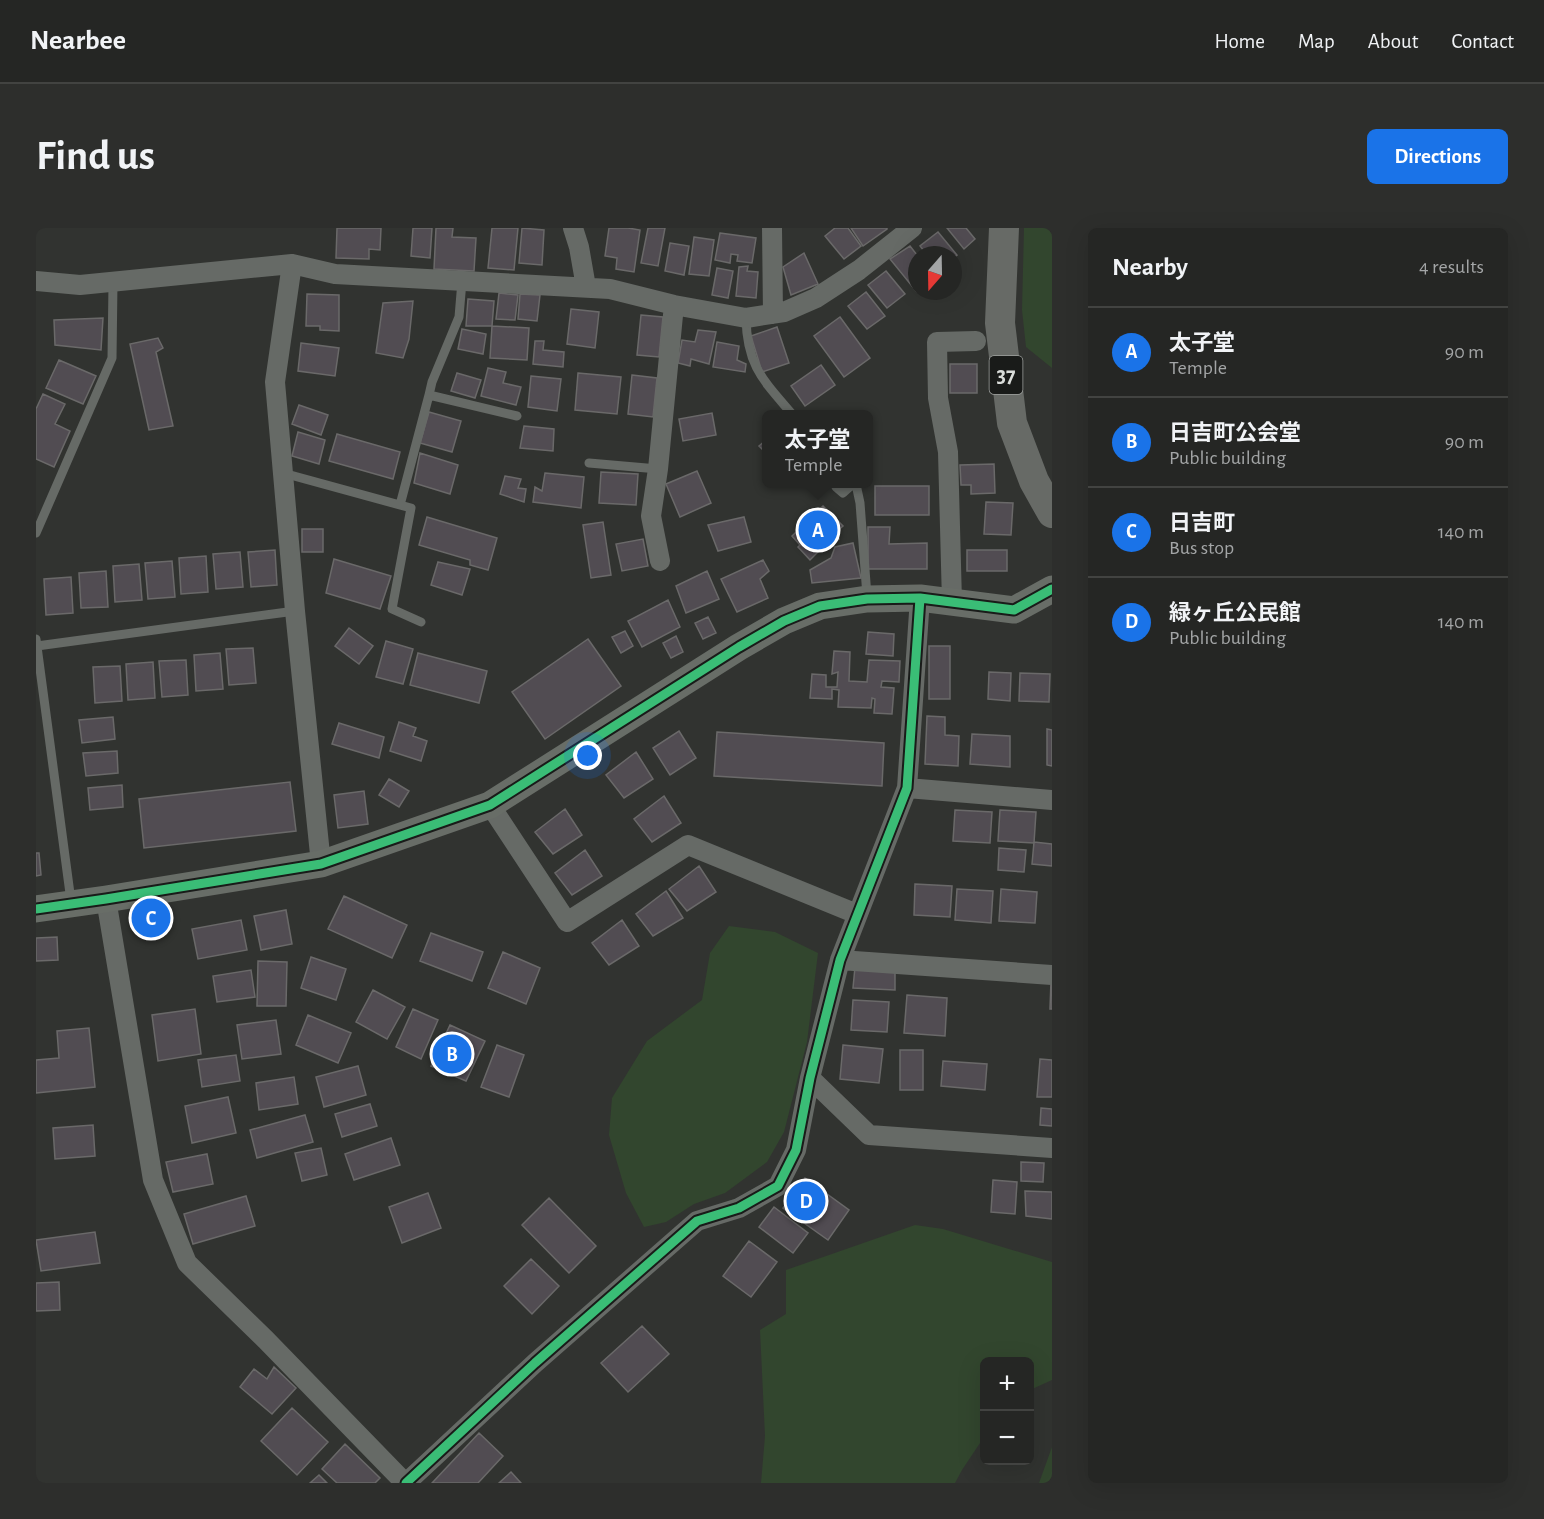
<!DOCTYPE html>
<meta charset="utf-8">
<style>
:root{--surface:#252624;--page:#2d2e2c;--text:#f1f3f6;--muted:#a3a5a6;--line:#424341;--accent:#1a73e8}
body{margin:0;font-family:"Alegreya Sans","Noto Sans JP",sans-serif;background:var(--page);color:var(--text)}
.controls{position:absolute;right:18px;bottom:18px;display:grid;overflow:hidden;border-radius:9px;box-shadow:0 6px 24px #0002}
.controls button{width:54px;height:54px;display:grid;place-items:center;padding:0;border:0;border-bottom:2px solid var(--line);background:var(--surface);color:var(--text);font:30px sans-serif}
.compass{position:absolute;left:872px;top:18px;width:54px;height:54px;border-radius:50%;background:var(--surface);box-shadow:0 6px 24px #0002;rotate:200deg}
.you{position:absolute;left:552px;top:528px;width:21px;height:21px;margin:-15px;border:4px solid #fff;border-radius:50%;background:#1a73e8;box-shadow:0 0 0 9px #1a73e833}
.badge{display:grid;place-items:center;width:39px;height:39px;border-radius:50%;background:var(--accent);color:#fff;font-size:20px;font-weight:700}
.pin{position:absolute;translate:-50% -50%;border:3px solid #fff;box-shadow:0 2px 6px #0006}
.popup{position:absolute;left:726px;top:182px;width:111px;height:78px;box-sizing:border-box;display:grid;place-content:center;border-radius:9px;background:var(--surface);filter:drop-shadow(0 2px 4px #0005);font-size:20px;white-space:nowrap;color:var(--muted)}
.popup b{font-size:22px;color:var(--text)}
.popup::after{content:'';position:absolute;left:50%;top:100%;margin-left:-12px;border:12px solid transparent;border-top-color:var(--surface)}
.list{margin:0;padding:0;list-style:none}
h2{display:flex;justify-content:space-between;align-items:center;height:78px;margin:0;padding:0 24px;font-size:26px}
h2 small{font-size:20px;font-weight:400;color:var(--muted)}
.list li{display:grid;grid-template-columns:39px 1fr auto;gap:18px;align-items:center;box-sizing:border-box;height:90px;padding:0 24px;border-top:2px solid var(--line)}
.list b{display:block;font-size:22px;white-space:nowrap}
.list p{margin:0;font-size:20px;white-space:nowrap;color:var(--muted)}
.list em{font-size:20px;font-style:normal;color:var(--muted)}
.map{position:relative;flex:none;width:1016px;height:1255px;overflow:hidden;border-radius:9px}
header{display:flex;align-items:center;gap:36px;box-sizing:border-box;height:84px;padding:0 30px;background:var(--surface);border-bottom:2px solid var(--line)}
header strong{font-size:28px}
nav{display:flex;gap:33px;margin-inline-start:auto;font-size:21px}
.intro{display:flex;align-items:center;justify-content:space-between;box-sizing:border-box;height:144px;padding:0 36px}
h1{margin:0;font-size:42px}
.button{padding:15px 27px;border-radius:9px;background:var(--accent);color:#fff;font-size:21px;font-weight:700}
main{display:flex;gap:36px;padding:0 36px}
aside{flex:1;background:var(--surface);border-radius:9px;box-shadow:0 6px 24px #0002}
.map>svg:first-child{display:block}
.green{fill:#32462e}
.building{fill:#514c52;stroke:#6a6969;stroke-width:1.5}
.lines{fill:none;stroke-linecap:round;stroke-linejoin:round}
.lane{stroke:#666a66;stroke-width:9}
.street{stroke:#666a66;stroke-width:20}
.secondary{stroke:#686d67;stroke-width:27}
.primary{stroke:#676a66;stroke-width:30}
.cycleway-casing{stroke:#191b19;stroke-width:13}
.cycleway{stroke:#3abd76;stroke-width:9}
.labels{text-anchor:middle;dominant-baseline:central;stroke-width:4.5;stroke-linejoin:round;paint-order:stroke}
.shield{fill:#191b19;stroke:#a0a3a0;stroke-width:1.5}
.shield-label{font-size:22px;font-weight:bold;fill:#daddda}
</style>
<header>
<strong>Nearbee</strong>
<nav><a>Home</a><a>Map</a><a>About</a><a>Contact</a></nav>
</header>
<div class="intro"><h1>Find us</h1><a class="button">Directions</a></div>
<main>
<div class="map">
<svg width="1016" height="1255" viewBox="0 0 1016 1255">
<rect width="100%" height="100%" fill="#313330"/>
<path class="green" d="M988,0H1016V140L990,119L986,82Z
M693,698L739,704L782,725L771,814L748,904L731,934L689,965L658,976L630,994L608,999L590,965L573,907L576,870L611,813L666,772L674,725Z
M879,997L907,1001L1016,1034V1152L994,1162L993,1134H948V1209L926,1242L919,1255H725L729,1208L724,1102L750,1086V1042Z
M1016,1219V1255H1003Z"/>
<path class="building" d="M301,0H345L344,22L333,21V31L300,30Z
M377,0H396L394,30L375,28Z
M400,0H417L416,9L440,10L438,43L398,41Z
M456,0H482L478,42L452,40Z
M486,0L508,2L506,37L483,35Z
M573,0H592L604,2L598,44L580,41L581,30L569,28Z
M612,0H629L622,38L605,35Z
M799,0H812L825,18L808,31L789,8Z
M815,0H851V1L827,18Z
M911,0H930L939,11L928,21Z
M902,4L921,27L917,30V27H891L884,18Z
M684,5L720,10L716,35L701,33L702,27L695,26L694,35L679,32Z
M658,9L678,12L673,48L653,46Z
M634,15L653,18L648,47L629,43Z
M874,18L881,27L880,63L854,31Z
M768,25L782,56L755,67L747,39Z
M712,38L711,43L722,44L720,70L700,68L703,39Z
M681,40L697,43L692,70L676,67Z
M850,43L869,66L851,80L832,57Z
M830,64L849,88L831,101L812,78Z
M463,65L482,67L479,92L460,91Z
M271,66L303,67V103L284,102V98H270Z
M484,66L504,67L501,93L482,91Z
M432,71L458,73L456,98H430Z
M377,73L373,111L367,130L340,125L347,75Z
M535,81L563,84L559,120L531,116Z
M605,87L627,89L623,129L601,127Z
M804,89L834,130L808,149L778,108Z
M67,90L65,122L19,117L18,92Z
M456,98L493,100L491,132L454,130Z
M741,99L753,135L726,144L715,108Z
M426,101L450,106L447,126L422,121Z
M662,102L680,104L673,136L655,131L654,138L642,135L646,112L659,114Z
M122,110L127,120L120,124L137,198L113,202L94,116Z
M499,113H508L507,122L528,124L527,139L497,136Z
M681,114L703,118L701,132L710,136L709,144L677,139Z
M265,115L303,120L299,148L262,143Z
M23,132L60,148L47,176L10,160Z
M914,136H941V165H914Z
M785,137L799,157L769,178L755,158Z
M452,140L470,144L467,155L485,159L480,177L445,168Z
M421,145L445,152L439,170L415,163Z
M542,145L585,149L581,186L539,182Z
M596,147L621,150L617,189L592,186Z
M495,148L525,151L521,183L492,179Z
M7,166L29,176L19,196L34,203L18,239L0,231V181Z
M263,177L292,187L285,207L256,196Z
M393,184L425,193L416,224L384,215Z
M676,185L680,207L647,213L643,191Z
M488,198L518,201L517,223L484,220Z
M262,204L289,212L283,236L256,228Z
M301,206L364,224L357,251L293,233Z
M731,211V226L723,218Z
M384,225L422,237L414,266L378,255Z
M958,236L959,265L935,266V257H925L924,237Z
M661,243L675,275L644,289L630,256Z
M565,244L602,246L600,277L563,275Z
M509,245L548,249L545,280L497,274L499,259L506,263Z
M469,248L485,251L482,260L490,261L488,274L464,266Z
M839,258H893V287H839Z
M950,274L977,275L975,307L948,306Z
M787,278L807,298L798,306L803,311L792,321L789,317L774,332L762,319L764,317L756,308Z
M391,289L461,310L452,342L434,337V332L383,317Z
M708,289L715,314L682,323L672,297Z
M567,294L575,347L555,350L547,297Z
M832,299H854L853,316L891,315V341H832Z
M266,301H287V324H266Z
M607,311L612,338L586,343L580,316Z
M817,315L825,350L776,355L774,342L795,330L799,319Z
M239,322L241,357L215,359L212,324Z
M931,322H971V343H931Z
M204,324L207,359L180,361L177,326Z
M170,328L172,364L145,366L143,330Z
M298,331L355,348L344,381L290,365Z
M727,332L733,343L724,351L732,370L701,384L685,351Z
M136,333L139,369L112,371L109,335Z
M402,334L434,341L426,367L395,357Z
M103,336L106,372L79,374L77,338Z
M70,343L72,379L45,380L43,345Z
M671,343L683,371L650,385L640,358Z
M35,349L37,385L10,387L8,351Z
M632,372L644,399L606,419L592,393Z
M672,389L680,405L667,411L659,395Z
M313,400L337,418L323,436L299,418Z
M589,403L597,418L585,425L576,409Z
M832,404L858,406L857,428L830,426Z
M640,408L647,424L635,430L627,415Z
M552,411L585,458L509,511L476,464Z
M350,413L377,421L367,456L340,449Z
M893,418H914V471H893Z
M217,420L220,455L193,457L190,421Z
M798,423L814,424L813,453L831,454L833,432L864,433L863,454L846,453L845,459L858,460L856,486L838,485L839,471L836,470L835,480L802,479L803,462L796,461V471L774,470L776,446L790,447V459H801L802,444L796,446Z
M184,425L187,461L160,463L158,427Z
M382,425L451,443L443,475L374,457Z
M150,432L152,467L126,469L123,433Z
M117,434L119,470L92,472L90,436Z
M84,438L86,473L59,475L57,439Z
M953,444L975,445L974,473L952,471Z
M984,445L1014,446L1013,474L983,473Z
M891,488L909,489V507L923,508L922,538L889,536Z
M77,489L79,511L46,515L43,492Z
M363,494L380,500L377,508L391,513L385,533L354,523Z
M303,495L348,509L343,530L296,516Z
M1011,501L1016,502V538L1011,537Z
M643,503L660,530L634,547L617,520Z
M681,504L848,515L846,558L678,548Z
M936,506L974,508V539L934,536Z
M81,523L82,545L50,548L47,525Z
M600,524L617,551L588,570L570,547Z
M353,551L373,563L363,579L343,567Z
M254,554L260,603L108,620L103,571Z
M86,557L87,579L54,582L52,560Z
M328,563L332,596L302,600L298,567Z
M628,568L645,595L616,614L598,591Z
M529,581L546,607L517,626L499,604Z
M919,582L956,584L954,615L917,613Z
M964,582L1000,584L998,615L962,613Z
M998,614L1016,616V638L996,636Z
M963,620L990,622L988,644L962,642Z
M549,622L566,648L536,667L519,645Z
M0,625H3L5,647L0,648Z
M663,638L680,664L651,683L633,661Z
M879,656L916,658L914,689L878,687Z
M921,661L957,663L955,695L919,692Z
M965,661L1001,664L999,695L963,693Z
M630,663L647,690L617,708L600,686Z
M308,668L371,697L356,730L292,701Z
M250,682L256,716L225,722L218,688Z
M205,692L211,722L162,731L156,701Z
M586,692L603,718L573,737L556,715Z
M395,705L447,724L436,753L384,733Z
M21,709L22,732L0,733V710Z
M467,724L504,740L490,776L452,760Z
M275,729L310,741L300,772L265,760Z
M222,733L251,734L250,778H221Z
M819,739L859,741V762L817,760Z
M215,742L219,769L181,774L177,748Z
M1015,753H1016V781H1014Z
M337,762L369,779L351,811L320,794Z
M871,767L911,770L909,808L868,805Z
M817,772L853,774L851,804L815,802Z
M159,781L165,826L122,833L116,787Z
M377,781L402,792L385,831L360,819Z
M272,787L315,805L302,835L260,817Z
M240,792L245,826L206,831L201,797Z
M414,797L449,813L430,853L395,838Z
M53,800L59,859L0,865V832L23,830L21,803Z
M461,817L488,827L473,869L445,859Z
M807,817L847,821L843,855L804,851Z
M864,822H887V862H864Z
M200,827L204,853L166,859L162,832Z
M1004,831L1016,832V869H1001Z
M907,833L951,836L949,862L905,858Z
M322,838L330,867L288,879L280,849Z
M258,849L262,876L223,882L220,855Z
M192,869L200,905L156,915L149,878Z
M334,876L341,898L306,909L299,886Z
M1005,880L1016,881V898L1004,897Z
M269,887L277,914L221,930L214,902Z
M57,897L59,928L19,931L17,900Z
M355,910L364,937L318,952L309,926Z
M285,920L291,947L266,953L259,925Z
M171,926L177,956L137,964L130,934Z
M985,934L1008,935L1007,954L985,953Z
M769,950L813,982L792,1012L747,980Z
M957,952L981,954L979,986L955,984Z
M989,963L1016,964V991L990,988Z
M392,965L405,1000L366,1015L353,979Z
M210,968L219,998L157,1016L148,986Z
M513,970L560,1018L533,1045L486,997Z
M738,979L772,1005L757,1025L723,999Z
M59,1004L64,1035L5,1043L0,1012Z
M713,1013L741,1034L715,1069L687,1048Z
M495,1031L523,1058L496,1086L468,1058Z
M23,1054L24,1082L0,1083V1055Z
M606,1098L633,1126L592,1164L565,1135Z
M238,1139L260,1160L236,1186L204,1159L218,1141L231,1151Z
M256,1180L292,1214L261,1247L225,1213Z
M443,1205L467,1228L442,1255H396Z
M309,1216L344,1250L339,1255H301L286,1241Z
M475,1244L485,1255H463Z
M283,1247L291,1255H274Z"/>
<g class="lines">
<path class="lane" d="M426,53L423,89L396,154L393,167L481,188
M710,90C711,138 727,152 756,186
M553,235L622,241
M247,245L375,280L356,381L385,394
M800,256V259L807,265L817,256L821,261L824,275L831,368
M364,277L393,167
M0,305L76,130L77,55
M0,411L35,673
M1,418L259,383"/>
<path class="street" d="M537,0L543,19L550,59
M736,0L737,86
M256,36L239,154L259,383L285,636
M0,53L44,57L256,36L299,46L574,61L638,77L710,90L748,84L780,70L823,42L876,0
M624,333L615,288L622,241L638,77
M916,374L912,224L902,170L901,114L940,113
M871,560L1016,572
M454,577L531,694L652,617L821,686
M70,671L117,952L151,1035L230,1112L369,1255
M804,732L1016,747
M774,850L833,907L1016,920
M370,1255L499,1135L661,993L703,980L742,958L760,922L774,850L804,732L871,560L884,370"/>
<path class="secondary" d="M0,681L70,671L285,636L454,577L703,419L748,393L784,378L831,371L884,370L978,382L1016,361"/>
<path class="primary" d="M968,0L964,95L976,195L998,253L1016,285"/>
<g class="cycleway-casing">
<path id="cycleway" d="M0,681L70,671L285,636L454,577L703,419L748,393L784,378L831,371L884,370L978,382L1016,361
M370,1255L499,1135L661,993L703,980L742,958L760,922L774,850L804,732L871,560L884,370"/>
</g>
<use href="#cycleway" class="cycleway"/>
</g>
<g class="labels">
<rect class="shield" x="953.5" y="128" width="33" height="38" rx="4.5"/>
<g class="shield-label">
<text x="970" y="147">37</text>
</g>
</g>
</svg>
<div class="controls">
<button>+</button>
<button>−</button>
</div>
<svg class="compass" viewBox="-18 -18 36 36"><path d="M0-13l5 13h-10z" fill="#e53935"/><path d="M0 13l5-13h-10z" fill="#a3a5a6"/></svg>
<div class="you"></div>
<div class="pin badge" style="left:782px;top:302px">A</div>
<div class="popup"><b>太子堂</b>Temple</div>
<div class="pin badge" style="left:416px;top:826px">B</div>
<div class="pin badge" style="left:115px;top:690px">C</div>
<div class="pin badge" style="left:770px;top:973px">D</div>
</div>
<aside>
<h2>Nearby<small>4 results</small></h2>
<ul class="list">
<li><span class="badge">A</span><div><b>太子堂</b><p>Temple</p></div><em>90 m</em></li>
<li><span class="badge">B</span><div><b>日吉町公会堂</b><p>Public building</p></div><em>90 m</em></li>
<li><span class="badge">C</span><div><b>日吉町</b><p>Bus stop</p></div><em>140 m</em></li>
<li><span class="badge">D</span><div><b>緑ヶ丘公民館</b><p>Public building</p></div><em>140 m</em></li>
</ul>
</aside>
</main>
